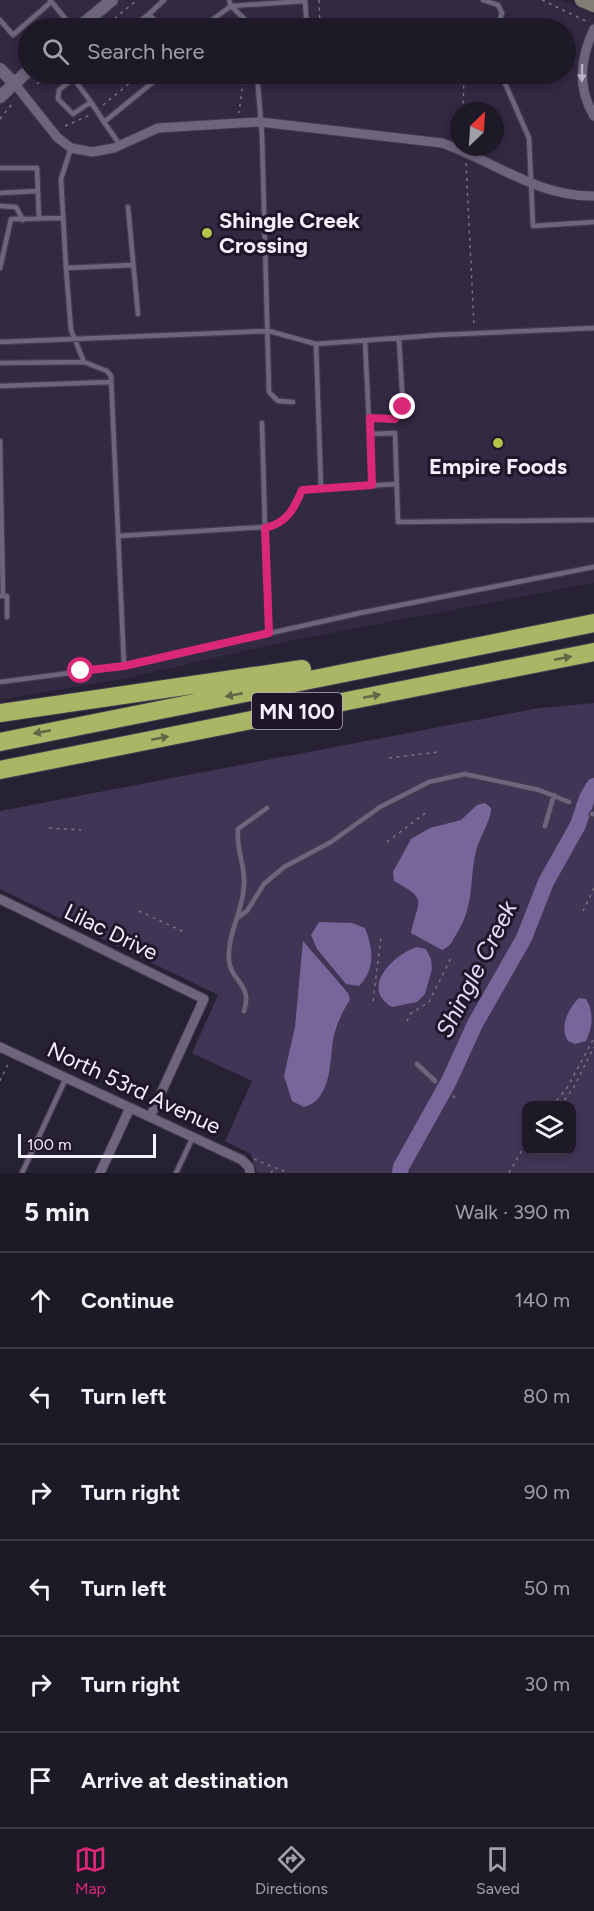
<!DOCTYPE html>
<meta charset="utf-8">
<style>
:root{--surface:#1d1927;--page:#2a2633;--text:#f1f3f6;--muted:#a0a0a7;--line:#3b3844;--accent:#db2777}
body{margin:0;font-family:Figtree,sans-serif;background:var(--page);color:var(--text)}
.controls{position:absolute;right:18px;bottom:18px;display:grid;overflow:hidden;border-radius:12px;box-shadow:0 3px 9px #0003}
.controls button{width:54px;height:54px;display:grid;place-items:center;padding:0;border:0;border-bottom:2px solid var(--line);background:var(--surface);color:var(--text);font:30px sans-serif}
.compass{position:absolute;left:450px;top:102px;width:54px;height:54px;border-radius:50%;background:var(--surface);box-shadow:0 3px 9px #0003;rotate:25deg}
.scale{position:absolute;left:18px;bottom:15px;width:138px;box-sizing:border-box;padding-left:6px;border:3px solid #f5f1fe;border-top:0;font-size:16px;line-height:21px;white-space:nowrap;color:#f5f1fe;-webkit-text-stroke:4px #1e172a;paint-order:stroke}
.stop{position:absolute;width:18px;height:18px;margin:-14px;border:4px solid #db2777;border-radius:50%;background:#fff}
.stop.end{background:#db2777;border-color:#fff;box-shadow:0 2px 6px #0008}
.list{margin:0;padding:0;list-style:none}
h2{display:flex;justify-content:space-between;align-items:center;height:78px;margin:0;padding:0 24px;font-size:26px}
h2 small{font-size:20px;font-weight:400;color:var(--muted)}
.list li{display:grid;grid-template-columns:39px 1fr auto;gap:18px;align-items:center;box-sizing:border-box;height:96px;padding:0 24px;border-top:2px solid var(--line)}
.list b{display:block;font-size:22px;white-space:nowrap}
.list em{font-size:20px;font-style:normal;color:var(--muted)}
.icon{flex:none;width:33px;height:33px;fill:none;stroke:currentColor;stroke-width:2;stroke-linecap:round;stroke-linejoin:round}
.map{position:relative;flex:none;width:594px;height:1173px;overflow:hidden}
.search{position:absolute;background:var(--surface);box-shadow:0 3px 9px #0003;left:18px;right:18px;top:18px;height:66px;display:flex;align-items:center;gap:15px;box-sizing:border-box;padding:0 21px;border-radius:33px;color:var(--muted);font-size:22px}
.sheet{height:654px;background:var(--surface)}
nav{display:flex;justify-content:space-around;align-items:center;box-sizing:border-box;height:84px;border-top:2px solid var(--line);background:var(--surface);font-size:16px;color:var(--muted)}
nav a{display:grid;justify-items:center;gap:3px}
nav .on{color:var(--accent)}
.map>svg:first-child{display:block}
.built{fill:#322942;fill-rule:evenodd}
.green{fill:#413556;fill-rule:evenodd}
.water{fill:#78669b}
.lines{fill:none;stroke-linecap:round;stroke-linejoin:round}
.river{stroke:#78669b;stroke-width:16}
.service-casing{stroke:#423d4d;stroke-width:7}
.minor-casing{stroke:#423d4d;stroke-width:11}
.tertiary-casing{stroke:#423d4d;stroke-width:14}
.secondary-casing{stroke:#423d4d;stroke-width:16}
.motorway-casing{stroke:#423d4d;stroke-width:20}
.path{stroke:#787283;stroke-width:1.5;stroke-dasharray:3 4.5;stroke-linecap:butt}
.service{stroke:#6d657d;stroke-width:4.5}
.minor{stroke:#6d657d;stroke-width:9}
.tertiary{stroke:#6d657d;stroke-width:12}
.secondary{stroke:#7f7d76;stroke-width:14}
.motorway{stroke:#aab565;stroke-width:18}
.oneway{fill:#b8b2c4}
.oneway2{fill:#646648}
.route{stroke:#db2777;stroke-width:8}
.poi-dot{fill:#b4c24a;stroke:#1e172a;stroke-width:2}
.labels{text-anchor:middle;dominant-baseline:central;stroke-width:6;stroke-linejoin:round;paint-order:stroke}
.shield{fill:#1e172a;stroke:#b4b0be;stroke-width:1.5}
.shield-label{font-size:21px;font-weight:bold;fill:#f5f1fe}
.poi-label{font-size:22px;font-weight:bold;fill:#f5f1fe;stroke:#1e172a;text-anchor:start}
.street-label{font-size:22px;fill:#f5f1fe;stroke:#1e172a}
.water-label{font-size:24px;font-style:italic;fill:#e6dcfc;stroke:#1e172a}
</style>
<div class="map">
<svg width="594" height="1173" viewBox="0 0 594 1173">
<rect width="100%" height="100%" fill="#272134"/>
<path class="built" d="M0,0H563L594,15V583L289,641L127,678L0,700ZM28,28H566V74H28ZM459,111H495V147H459Z"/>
<path class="green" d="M594,703V1173H257L251,1154L225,1141L252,1081L192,1053L218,995L0,889V811L539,708ZM526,1106H572V1150H526Z"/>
<path class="water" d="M485,803L491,808C492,818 479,839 476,851C469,881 475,904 457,933C453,940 450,947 442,950L411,933C418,899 429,900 394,881L393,872L411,839L430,828L461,820L477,805Z
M319,922L352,923L365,928C373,948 376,969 359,986L346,984L317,949L311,935Z
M303,941L348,993L350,1000C341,1013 333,1032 332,1048C330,1067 329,1101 304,1107L292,1101L284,1076L295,1027Z
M417,947L426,949L431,959L432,969L425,994L417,1002L392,1007C359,988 394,954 417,947Z
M579,998L586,999C594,1013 593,1026 586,1041L575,1044L568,1041C559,1027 568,1009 579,998Z"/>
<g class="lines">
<path class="river" d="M400,1173L401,1167L449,1081L475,1024L524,938L546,882L578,825L587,798L594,786"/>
<g class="service-casing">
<path id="service" d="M50,0L73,28
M483,0L498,5L502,13L497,28
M0,20L13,35L51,2
M132,28L149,14
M161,28L149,14L164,0
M201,28L231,6L229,0
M254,28L231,6L305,1L307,28
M257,28L307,26
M79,74L59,90L58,99L73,114L91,102L104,122
M257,74L262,135L269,392L278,401L293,402
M501,74L529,138L533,226L594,222
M73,78L91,102
M120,145L104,122L163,74
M71,148L61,179L66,268L71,330L84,362L107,371L111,376L124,666
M0,168H37L39,219
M0,193L38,191
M0,206L16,207L23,220
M128,207L138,314
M0,268L11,219L63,218
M66,268L133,265
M365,341L372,485
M0,342L269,331L316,344L438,335L594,328
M316,344L321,487
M0,363L84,362
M0,386L111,382
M370,418L395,419L403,407L399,339
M371,434L395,433L398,522L594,520
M0,441L3,596H0
M118,536L265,527L262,423
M3,596H7V617
M269,633L265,527C287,523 294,509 302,490L397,484
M0,682L124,666L360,613L594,567
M592,814H594
M545,826L554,795
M236,919L247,911L264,884L284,867L331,842L380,807L429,782L465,774L539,790L569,802
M244,1011C253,984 231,982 229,960C227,933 244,910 244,884C245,865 236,849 238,829L267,808
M417,1064L435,1081
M22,1173L66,1078
M176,1173L193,1137"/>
</g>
<g class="minor-casing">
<path id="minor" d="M594,29C580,59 577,87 594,116
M14,83L57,137L71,148L92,152L114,148L158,128L240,123L260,122L442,143C493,161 538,197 594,196
M0,899L204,999L150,1117
M0,1047L242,1160L249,1167L250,1173
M100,1173L130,1108"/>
</g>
<g class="tertiary-casing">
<path id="tertiary" d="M78,28L112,0
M0,69L14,83
M0,97L28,71"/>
</g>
<g class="secondary-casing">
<path id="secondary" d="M582,0L594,5"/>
</g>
<g class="motorway-casing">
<path id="motorway" d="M0,713L302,669
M0,742L594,623
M0,770L594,652"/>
</g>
<path class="path" d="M319,0L320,28
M542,0L588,22
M103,28L137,0
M332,28H358
M375,28L381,26L440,24L446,18
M466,28L467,24
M239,74L242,89L239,113
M37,84L50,74
M103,105L141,74
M463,111L464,74
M0,119L12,104
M65,126L92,114
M466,163L474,325
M389,758L438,752
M576,805L585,810
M49,828L81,830
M387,842L428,811
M139,911L182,931
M583,911L594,888
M373,1001L381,937
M407,1021L410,1014L429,1002L451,958
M0,1081L9,1062
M441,1086L457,1099
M552,1106L567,1088L594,1038
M560,1106L574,1087L594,1047
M254,1159L288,1173
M271,1173L274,1168
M509,1173L526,1143"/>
<use href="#service" class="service"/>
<use href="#minor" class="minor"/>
<use href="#tertiary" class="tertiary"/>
<use href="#secondary" class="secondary"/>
<use href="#motorway" class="motorway"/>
</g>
<defs><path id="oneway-solid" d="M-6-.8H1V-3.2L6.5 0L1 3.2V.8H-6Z" transform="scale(1.5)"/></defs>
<use class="oneway" href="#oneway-solid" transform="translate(582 73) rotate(91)"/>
<g class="oneway2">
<use href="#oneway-solid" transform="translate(563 658) rotate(-11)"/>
<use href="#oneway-solid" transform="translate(234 695) rotate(169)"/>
<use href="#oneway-solid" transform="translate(372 696) rotate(-11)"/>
<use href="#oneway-solid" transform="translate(42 732) rotate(169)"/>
<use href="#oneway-solid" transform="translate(160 738) rotate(-11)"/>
</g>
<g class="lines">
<path class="route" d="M81,671L124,666L269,633L265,528C287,523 294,509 302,490L372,485L370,418L395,419L403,407"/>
</g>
<g class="poi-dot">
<circle cx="207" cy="233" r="6"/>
<circle cx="498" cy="443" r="6"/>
</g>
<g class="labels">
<rect class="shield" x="252" y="693" width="90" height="36" rx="4.5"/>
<g class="shield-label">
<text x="297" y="711">MN 100</text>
</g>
<g class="poi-label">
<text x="219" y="220">Shingle Creek<tspan x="219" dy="25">Crossing</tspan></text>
<text x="498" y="466" text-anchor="middle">Empire Foods</text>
</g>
<g class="street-label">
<text transform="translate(111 932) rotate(26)">Lilac Drive</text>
<text transform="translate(134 1088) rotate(25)">North 53rd Avenue</text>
</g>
<g class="water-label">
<text transform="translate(476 969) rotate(-63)">Shingle Creek</text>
</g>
</g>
</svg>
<div class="controls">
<button><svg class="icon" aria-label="layers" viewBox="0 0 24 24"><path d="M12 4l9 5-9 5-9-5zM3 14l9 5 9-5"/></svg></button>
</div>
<svg class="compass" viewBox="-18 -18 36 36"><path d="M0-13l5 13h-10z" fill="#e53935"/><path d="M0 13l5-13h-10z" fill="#a0a0a7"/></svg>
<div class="scale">100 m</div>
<div class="stop" style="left:81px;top:671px"></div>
<div class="stop end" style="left:403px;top:407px"></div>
<div class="search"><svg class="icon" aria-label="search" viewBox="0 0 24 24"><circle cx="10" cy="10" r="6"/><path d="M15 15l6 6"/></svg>Search here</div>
</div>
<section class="sheet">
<h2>5 min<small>Walk · 390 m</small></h2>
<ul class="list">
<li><svg class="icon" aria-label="ahead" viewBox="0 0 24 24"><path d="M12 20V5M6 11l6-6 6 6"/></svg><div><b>Continue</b></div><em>140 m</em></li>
<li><svg class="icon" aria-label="left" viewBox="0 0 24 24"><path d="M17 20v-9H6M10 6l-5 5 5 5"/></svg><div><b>Turn left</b></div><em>80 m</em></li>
<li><svg class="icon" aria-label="right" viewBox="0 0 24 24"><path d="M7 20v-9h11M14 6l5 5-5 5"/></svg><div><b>Turn right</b></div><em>90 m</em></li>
<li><svg class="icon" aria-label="left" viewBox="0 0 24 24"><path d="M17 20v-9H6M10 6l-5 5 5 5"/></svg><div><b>Turn left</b></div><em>50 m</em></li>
<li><svg class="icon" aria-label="right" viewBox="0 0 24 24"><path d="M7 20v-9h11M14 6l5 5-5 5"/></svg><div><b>Turn right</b></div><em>30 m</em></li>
<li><svg class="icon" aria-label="arrive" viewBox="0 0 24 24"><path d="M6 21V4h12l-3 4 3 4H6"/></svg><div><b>Arrive at destination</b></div></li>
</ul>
</section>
<nav>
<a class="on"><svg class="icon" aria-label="map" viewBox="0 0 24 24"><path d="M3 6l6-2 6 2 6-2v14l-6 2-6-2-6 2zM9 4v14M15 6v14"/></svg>Map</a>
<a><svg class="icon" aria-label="directions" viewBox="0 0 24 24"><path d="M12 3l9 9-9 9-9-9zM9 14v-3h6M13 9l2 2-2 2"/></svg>Directions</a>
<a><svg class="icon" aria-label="saved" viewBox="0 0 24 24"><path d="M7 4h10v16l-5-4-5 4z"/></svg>Saved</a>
</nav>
